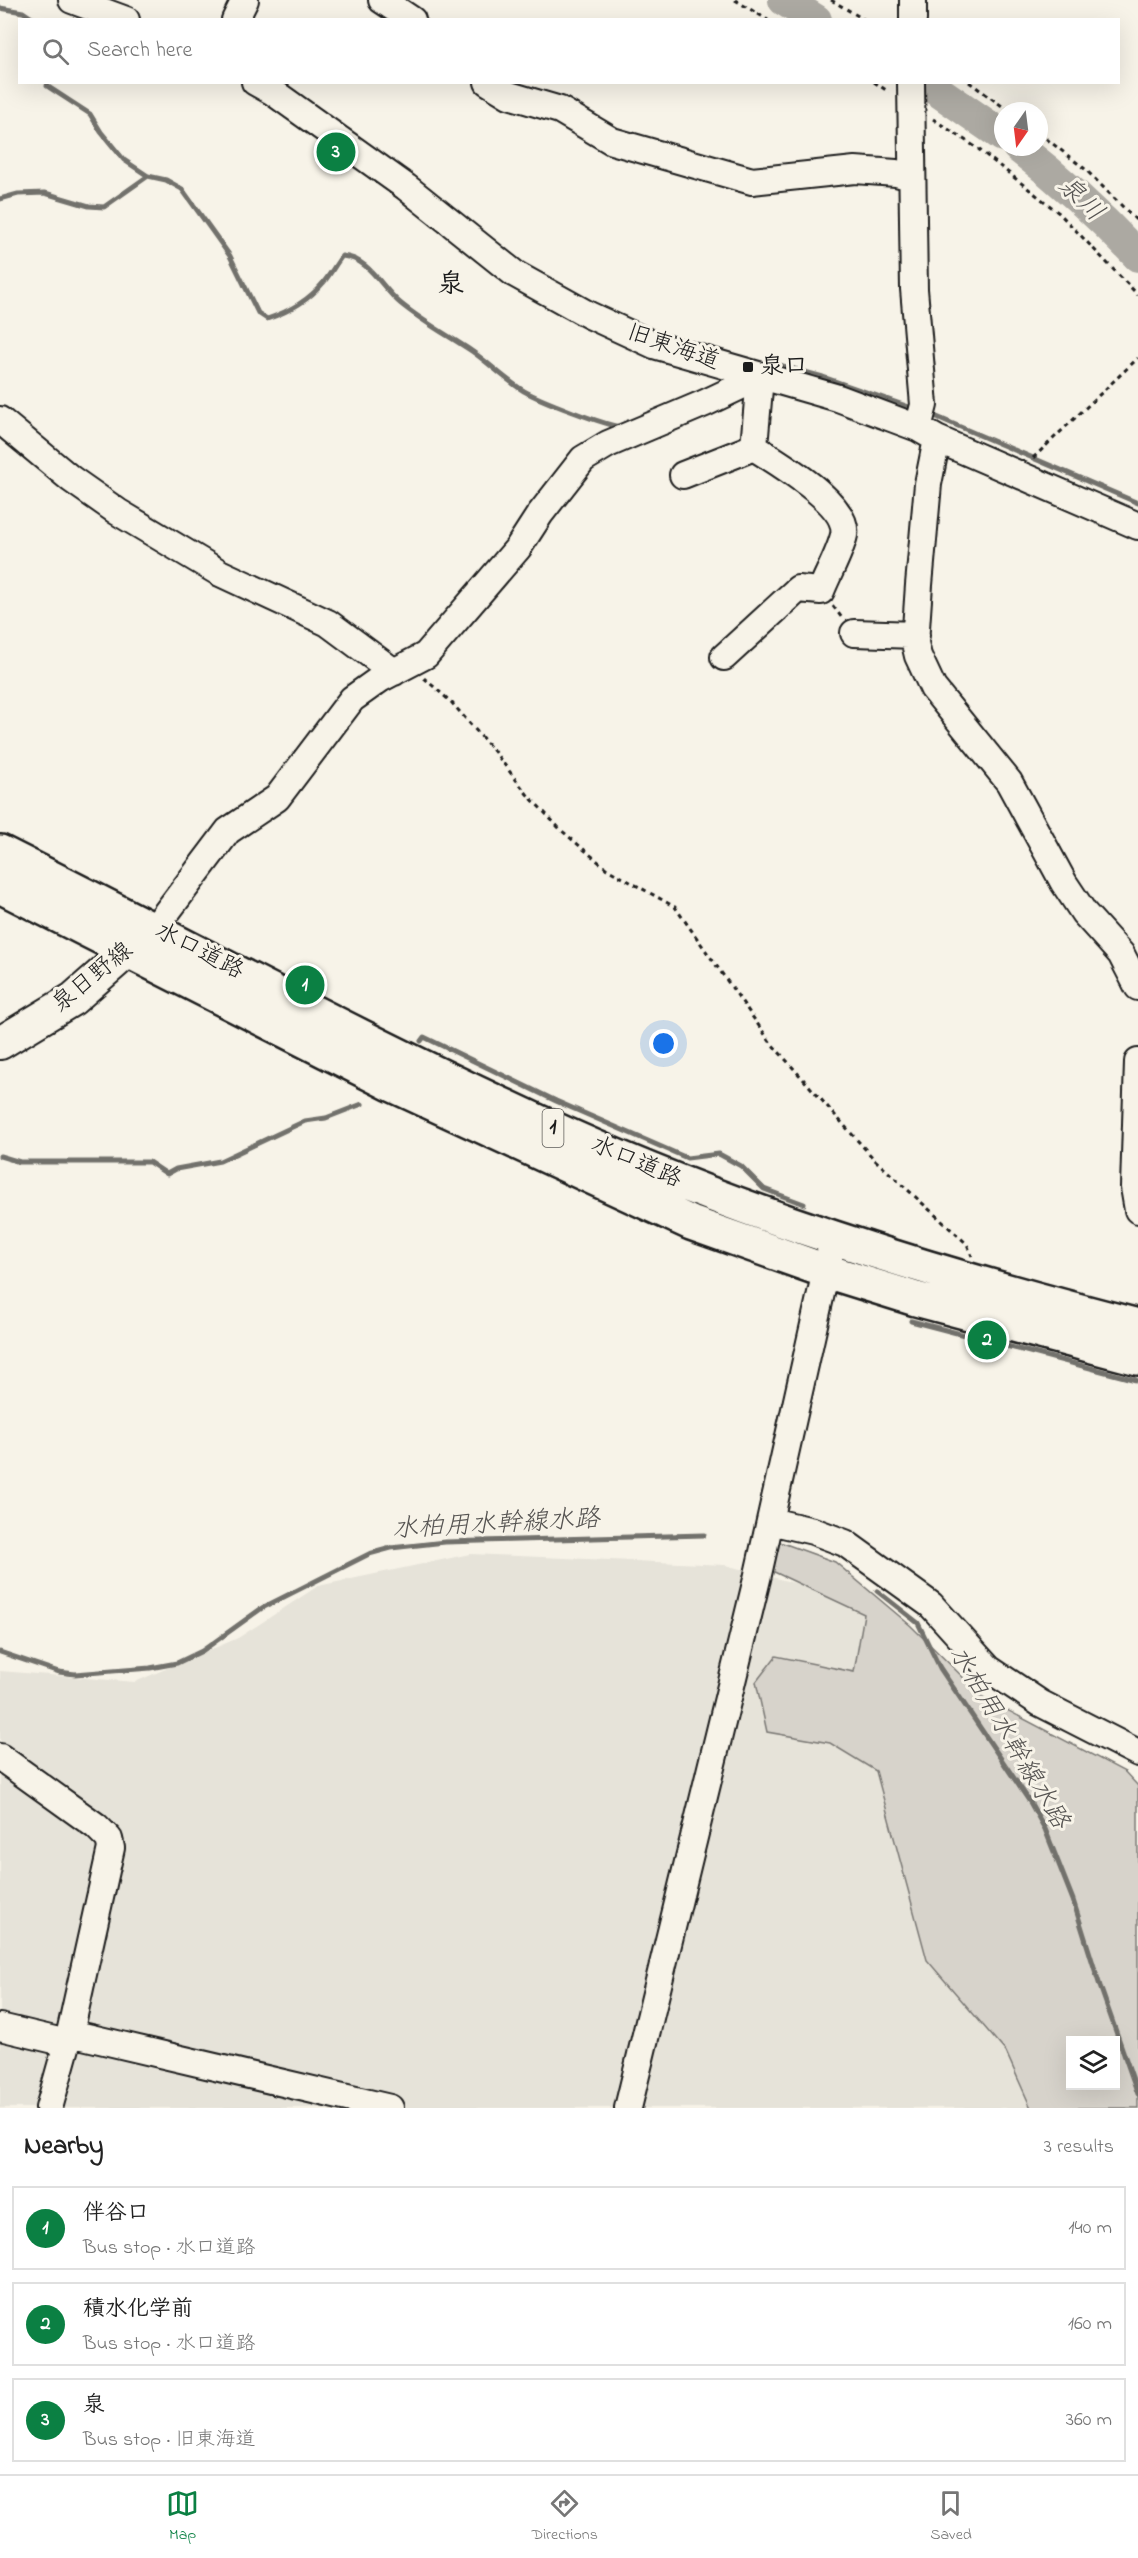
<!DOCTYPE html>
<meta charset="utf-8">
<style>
:root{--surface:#fff;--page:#f2f2f2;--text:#222;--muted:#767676;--line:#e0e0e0;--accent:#0b8043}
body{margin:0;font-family:"Indie Flower","Klee One",sans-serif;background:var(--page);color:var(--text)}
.controls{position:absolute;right:18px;bottom:18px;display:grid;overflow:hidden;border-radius:0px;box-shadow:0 6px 24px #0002}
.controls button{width:54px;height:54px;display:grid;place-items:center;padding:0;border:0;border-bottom:2px solid var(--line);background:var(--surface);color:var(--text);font:30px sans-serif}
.compass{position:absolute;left:994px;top:102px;width:54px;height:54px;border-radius:50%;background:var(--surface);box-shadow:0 6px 24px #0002;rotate:194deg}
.you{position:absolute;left:664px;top:1044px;width:21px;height:21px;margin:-15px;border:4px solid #fff;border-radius:50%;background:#1a73e8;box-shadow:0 0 0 9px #1a73e833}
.badge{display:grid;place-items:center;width:39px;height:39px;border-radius:50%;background:var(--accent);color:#fff;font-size:20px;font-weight:700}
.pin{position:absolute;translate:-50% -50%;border:3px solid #fff;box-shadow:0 2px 6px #0006}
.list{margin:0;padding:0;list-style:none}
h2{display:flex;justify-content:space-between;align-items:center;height:78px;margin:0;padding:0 24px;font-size:26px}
h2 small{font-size:20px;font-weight:400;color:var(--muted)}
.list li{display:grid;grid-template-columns:39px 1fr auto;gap:18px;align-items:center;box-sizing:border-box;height:84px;margin:0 12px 12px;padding:0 12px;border:2px solid var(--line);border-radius:0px}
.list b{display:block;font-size:22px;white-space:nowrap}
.list p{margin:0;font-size:20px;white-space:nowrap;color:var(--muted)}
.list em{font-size:20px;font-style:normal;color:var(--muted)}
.icon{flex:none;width:33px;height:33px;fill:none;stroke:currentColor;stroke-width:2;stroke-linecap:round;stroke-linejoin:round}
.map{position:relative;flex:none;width:1138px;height:2108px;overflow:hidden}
.search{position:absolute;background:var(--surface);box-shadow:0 6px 24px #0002;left:18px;right:18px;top:18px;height:66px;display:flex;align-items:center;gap:15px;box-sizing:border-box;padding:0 21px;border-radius:0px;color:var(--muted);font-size:22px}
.sheet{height:366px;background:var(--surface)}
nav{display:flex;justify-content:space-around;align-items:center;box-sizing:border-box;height:84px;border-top:2px solid var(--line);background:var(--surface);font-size:16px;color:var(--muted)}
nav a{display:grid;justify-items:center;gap:3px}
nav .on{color:var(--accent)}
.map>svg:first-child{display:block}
.built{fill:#e6e3d9}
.green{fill:#d7d3cb;stroke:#7a7874;stroke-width:1.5;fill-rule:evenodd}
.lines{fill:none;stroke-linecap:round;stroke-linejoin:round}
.stream{stroke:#72716c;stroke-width:5}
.river{stroke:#aca9a2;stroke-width:32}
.minor-casing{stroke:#1c1c1c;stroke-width:30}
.major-casing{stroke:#1c1c1c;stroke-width:36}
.highway-casing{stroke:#1c1c1c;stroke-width:38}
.path{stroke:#1c1c1c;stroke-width:3;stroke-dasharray:4.5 4.5;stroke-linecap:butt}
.minor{stroke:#f7f3e8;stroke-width:26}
.major{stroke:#f7f3e8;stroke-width:32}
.highway{stroke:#f7f3e8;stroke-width:33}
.poi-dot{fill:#1c1c1c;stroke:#f7f3e8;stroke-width:2}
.labels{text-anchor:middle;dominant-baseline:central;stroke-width:6;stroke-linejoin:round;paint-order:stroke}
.shield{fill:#f7f3e8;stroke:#5e5c59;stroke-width:1.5}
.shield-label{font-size:22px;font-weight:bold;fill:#1c1c1c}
.street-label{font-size:24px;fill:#1c1c1c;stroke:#f7f3e8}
.poi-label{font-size:24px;font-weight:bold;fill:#1c1c1c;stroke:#f7f3e8;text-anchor:start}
.water-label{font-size:26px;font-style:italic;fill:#565452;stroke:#f7f3e8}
.quarter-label{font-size:27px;font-weight:bold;fill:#1c1c1c;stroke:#f7f3e8}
</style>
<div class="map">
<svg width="1138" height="2108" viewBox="0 0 1138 2108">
<rect width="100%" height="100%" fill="#f7f3e8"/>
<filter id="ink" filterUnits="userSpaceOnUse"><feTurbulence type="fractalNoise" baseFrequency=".0167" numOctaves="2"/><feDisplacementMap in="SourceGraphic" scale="12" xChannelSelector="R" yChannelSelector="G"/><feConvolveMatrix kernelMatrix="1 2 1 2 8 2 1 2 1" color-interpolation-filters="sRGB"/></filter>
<g filter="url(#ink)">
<path class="built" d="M470,1554L725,1565L868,1602L1008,2043L1038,2108H0V1671L135,1682L238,1638L318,1586Z"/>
<path class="green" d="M758,1534L835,1562L911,1626L984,1698L1125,1772L1138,1786V2108H1031L1006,2052L927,1960L876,1771L830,1743L767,1732L756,1682L776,1656L854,1672L864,1614L770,1570L749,1553ZM1070,2040H1116V2086H1070Z"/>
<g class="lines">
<path class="stream" d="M0,8L23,12L35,20
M48,82L47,86L90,114L101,132L124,160L148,176L166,180L182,189L230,256L258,313L267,319C288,312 309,300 323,283C330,275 335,265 342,256C369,258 381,287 400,303C423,322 449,336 473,352C490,364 506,380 524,391C540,400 606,426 623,427
M0,199L18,194L45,193L89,206L104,207L148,176
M760,367L768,362L823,377L915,409
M930,414L1138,503
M421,1041L424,1037L556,1101L687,1158L719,1154L741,1166L764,1189L804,1204
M0,1156L20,1162H149L167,1174L176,1169L220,1161L305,1121L326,1118L362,1104
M911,1321L1136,1380
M877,1591L918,1623L940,1668L1030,1802L1045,1829L1073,1900L1100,1986L1138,2094
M0,1652L59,1672L75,1674L150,1668L177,1663L202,1651L262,1608L369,1554L391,1548L445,1542L704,1535"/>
<path class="river" d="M784,0L816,20
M925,82L1003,136
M1018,147C1062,181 1100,216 1138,256"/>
<g class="minor-casing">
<path id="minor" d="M72,0L126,20
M382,0L412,20
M235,20L245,0
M913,20V0
M255,82L273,92L406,187L515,274L589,315L654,345L838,398L918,428L937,439L1138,526
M488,82L509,95L560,110L612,141L752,181L855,170L896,173L911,177
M911,82L914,289L924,405L918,428
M0,420L71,479L118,512L220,573L328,623L394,672
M937,439L928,484L919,585L915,643L918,656L933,688L1009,782L1064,883L1084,913L1121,954L1138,987
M683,475L754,447
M854,633L916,635
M724,657L798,589L821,591C828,573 840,553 844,535C850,503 776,462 754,447L760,377
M154,929L228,831L277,798L352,699L380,679L426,655L518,548L540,514L583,459L608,444L705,403L760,377
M1138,1062L1134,1187L1138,1210
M770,1521L813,1531L845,1543L931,1605L989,1669L1040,1703L1138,1753
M0,1757L96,1826L109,1839L111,1848L70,2033L49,2108
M0,2027L67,2043
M70,2033L390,2108
M628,2108L757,1579L830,1253"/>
</g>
<g class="major-casing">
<path id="major" d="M0,1043L73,999L146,935"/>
</g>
<g class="highway-casing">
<path id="highway" d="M0,852C180,942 356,1038 539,1122C731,1211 934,1274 1138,1326
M0,886L391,1084L691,1223L826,1271L916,1299L1138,1358"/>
</g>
<path class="path" d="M735,0L768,20
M831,0L865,20
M874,82L889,92
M969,82L1009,111
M933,119L977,148L1059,213L1138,295
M1039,133L1085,169L1138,222
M1033,458L1138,358
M833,606L842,618
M424,678L452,703L493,750L527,794L561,830L607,869L675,907L771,1043L874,1159L967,1244L972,1256"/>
<use href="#minor" class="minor"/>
<use href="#major" class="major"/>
<use href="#highway" class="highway"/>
</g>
</g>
<rect class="poi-dot" x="742" y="361" width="12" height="12" rx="3"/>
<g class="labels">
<rect class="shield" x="542.5" y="1109" width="21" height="38" rx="4.5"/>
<g class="shield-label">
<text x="553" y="1128">1</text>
</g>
<g class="street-label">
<text transform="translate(673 348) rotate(19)">旧東海道</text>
<text transform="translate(199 952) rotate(27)">水口道路</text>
<text transform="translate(93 978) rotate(-39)">泉日野線</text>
<text transform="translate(636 1163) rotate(23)">水口道路</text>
</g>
<g class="poi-label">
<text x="760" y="367">泉口</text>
</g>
<g class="water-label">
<text transform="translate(1080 200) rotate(44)">泉川</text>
<text transform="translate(496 1525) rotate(-3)">水柏用水幹線水路</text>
<text transform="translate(1008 1738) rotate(59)">水柏用水幹線水路</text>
</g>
<g class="quarter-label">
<text x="451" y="285">泉</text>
</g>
</g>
</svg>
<div class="controls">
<button><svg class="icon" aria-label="layers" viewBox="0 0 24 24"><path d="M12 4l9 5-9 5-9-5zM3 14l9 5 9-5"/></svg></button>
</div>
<svg class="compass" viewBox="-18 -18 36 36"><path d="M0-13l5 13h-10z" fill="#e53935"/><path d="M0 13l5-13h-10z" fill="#767676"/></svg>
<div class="you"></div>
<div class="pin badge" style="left:305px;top:985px">1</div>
<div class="pin badge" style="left:987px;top:1340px">2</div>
<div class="pin badge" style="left:336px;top:152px">3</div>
<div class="search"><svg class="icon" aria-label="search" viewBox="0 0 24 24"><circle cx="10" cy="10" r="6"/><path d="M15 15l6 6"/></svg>Search here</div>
</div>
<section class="sheet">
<h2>Nearby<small>3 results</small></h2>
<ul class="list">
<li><span class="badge">1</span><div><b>伴谷口</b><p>Bus stop · 水口道路</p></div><em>140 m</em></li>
<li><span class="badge">2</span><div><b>積水化学前</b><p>Bus stop · 水口道路</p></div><em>160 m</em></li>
<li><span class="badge">3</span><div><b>泉</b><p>Bus stop · 旧東海道</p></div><em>360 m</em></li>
</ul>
</section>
<nav>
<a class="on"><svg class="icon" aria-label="map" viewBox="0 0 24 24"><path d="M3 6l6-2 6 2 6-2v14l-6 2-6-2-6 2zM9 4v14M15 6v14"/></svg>Map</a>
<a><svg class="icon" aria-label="directions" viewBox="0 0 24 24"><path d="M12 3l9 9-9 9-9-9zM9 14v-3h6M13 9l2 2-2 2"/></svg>Directions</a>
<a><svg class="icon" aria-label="saved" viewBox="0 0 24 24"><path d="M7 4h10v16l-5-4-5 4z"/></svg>Saved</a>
</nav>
